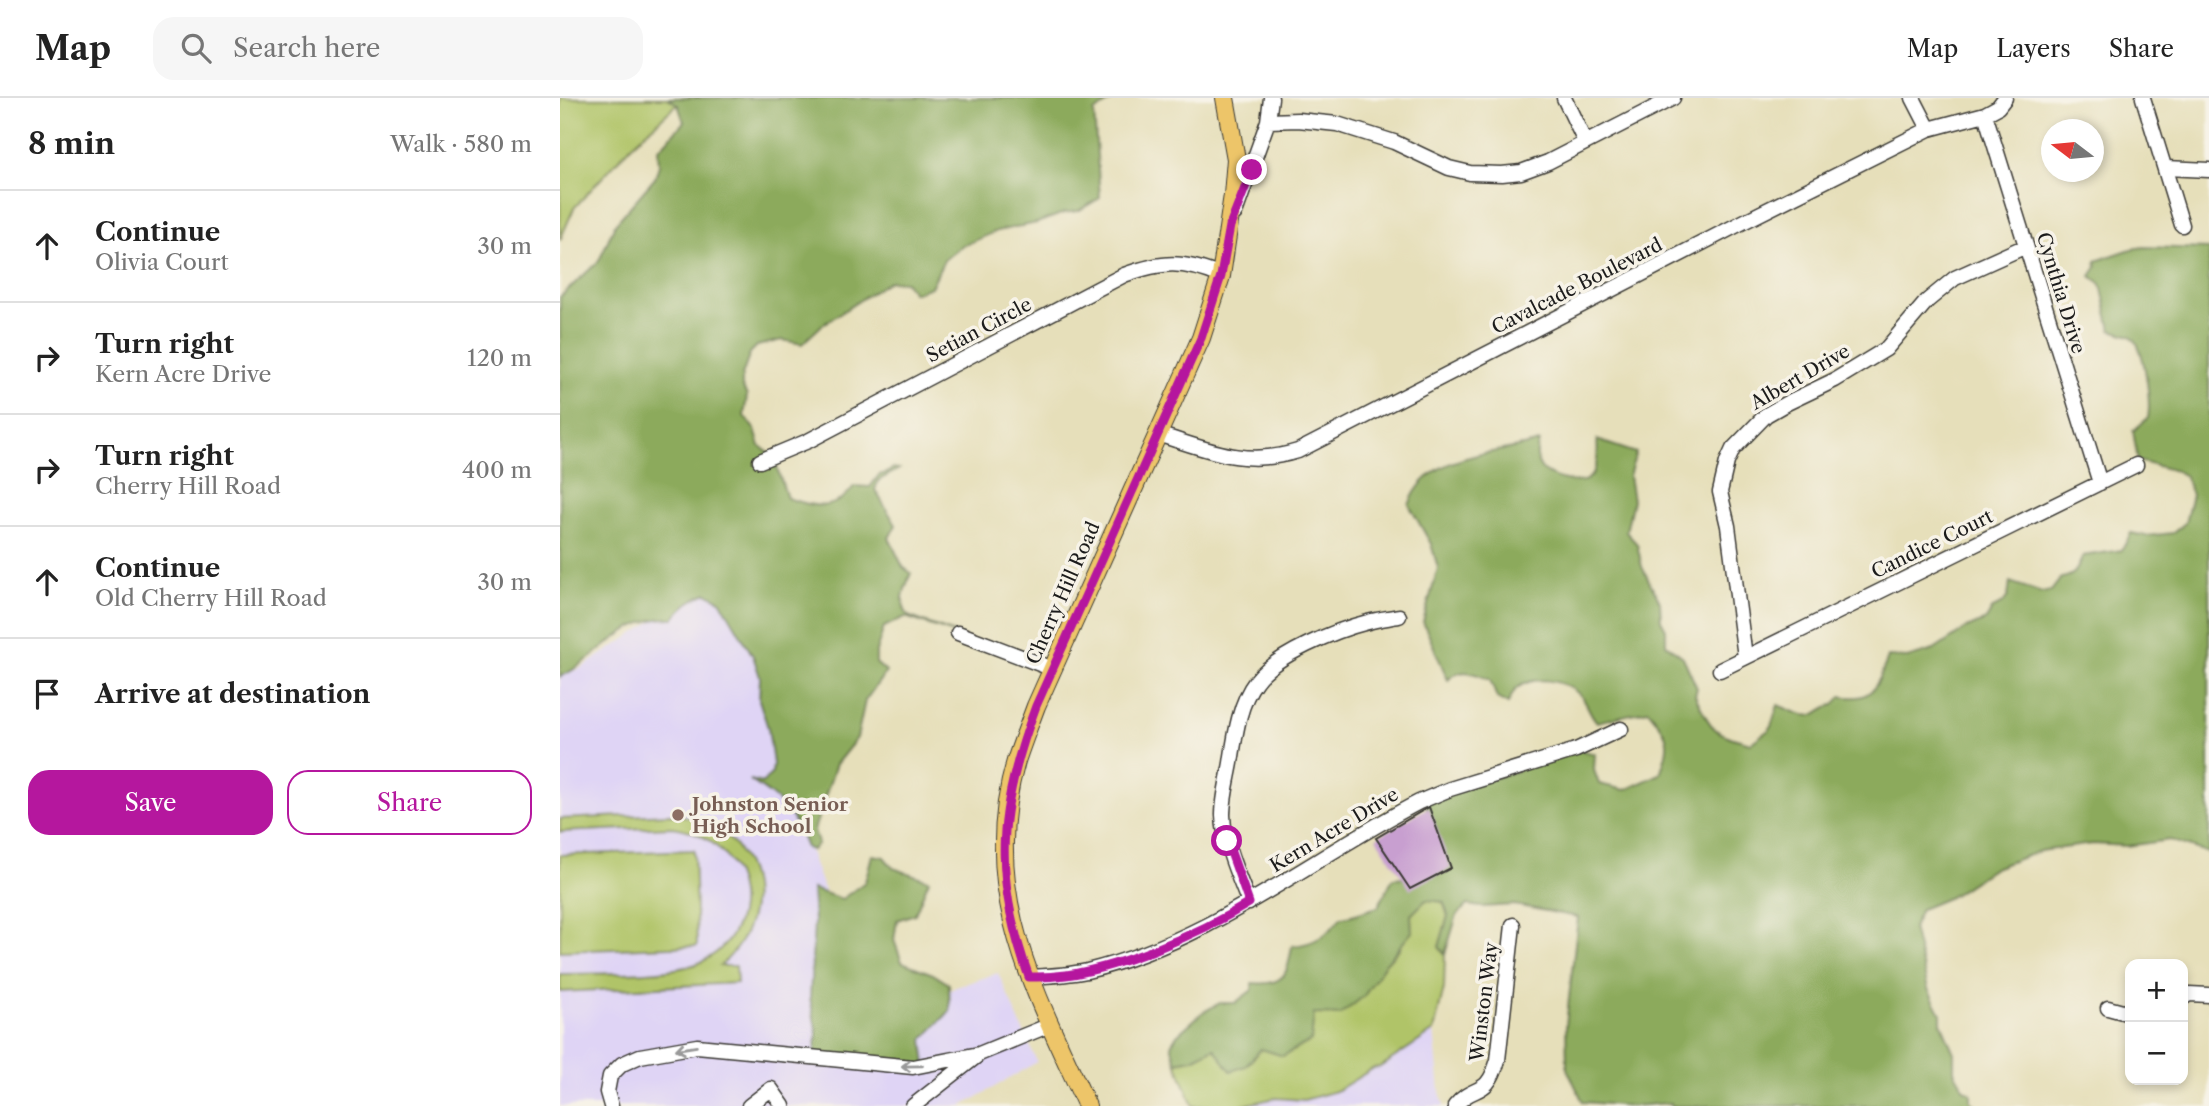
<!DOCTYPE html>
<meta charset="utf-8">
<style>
:root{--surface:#fff;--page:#f6f6f6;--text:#222;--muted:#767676;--line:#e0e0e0;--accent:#b5179e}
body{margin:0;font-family:"Libre Caslon Text",serif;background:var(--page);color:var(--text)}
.controls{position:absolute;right:21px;bottom:21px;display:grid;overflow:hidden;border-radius:14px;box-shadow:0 4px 10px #0003}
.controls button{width:63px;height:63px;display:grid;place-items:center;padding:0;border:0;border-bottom:2px solid var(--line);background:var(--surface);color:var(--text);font:35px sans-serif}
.compass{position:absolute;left:1481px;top:21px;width:63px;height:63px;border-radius:50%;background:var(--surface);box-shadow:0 4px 10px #0003;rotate:286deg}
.stop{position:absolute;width:21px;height:21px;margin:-16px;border:5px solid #b5179e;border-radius:50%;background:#fff}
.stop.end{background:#b5179e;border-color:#fff;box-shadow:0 2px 7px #0008}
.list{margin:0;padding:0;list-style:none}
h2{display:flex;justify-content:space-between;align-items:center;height:91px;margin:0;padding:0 28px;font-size:30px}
h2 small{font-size:23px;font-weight:400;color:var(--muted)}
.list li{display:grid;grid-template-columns:46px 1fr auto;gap:21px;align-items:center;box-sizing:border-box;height:112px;padding:0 28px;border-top:2px solid var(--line)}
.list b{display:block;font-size:26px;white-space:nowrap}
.list p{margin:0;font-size:23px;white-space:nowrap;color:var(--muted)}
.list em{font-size:23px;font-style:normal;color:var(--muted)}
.actions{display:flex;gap:14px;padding:21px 28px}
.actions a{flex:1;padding:16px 0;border:2px solid var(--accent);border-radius:21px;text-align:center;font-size:24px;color:var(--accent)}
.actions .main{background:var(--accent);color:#fff}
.icon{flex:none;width:38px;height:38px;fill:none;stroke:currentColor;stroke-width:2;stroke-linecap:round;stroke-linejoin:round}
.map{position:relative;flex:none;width:1649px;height:1008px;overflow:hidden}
header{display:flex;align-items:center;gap:42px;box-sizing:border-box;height:98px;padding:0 35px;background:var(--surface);border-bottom:2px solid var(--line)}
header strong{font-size:33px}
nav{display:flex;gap:38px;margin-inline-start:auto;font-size:24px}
.search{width:490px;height:63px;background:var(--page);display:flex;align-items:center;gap:18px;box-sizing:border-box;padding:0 24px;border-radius:21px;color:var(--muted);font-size:26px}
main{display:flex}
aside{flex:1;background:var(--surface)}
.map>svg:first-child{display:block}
.built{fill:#dfd4f5}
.green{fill:#b0c468;stroke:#667042;stroke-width:2}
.forest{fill:#8caa5c;stroke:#54633c;stroke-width:2}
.building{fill:#c89fd0}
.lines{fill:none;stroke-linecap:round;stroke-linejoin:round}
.minor-casing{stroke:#3a3934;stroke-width:17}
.major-casing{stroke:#3a3934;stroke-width:20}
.minor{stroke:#fff;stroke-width:14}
.major{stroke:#edc569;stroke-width:18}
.oneway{stroke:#999}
.route{stroke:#b5179e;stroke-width:9}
.education-dot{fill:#8d6e63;stroke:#f7f3e8;stroke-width:2.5}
.labels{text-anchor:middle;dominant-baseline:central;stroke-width:7;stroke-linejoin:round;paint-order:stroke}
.street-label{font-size:19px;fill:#1c1c1c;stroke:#f7f3e8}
.education-label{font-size:19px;font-weight:bold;fill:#785e54;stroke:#f7f3e8;text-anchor:start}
</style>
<header>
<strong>Map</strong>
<div class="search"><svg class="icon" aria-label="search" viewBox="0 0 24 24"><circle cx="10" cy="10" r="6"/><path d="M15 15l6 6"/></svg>Search here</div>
<nav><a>Map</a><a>Layers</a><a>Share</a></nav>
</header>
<main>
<aside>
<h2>8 min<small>Walk · 580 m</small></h2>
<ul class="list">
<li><svg class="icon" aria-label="ahead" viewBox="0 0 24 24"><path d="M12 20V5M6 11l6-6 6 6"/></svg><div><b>Continue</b><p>Olivia Court</p></div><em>30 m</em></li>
<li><svg class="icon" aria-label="right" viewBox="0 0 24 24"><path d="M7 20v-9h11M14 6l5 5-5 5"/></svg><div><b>Turn right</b><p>Kern Acre Drive</p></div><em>120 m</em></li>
<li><svg class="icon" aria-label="right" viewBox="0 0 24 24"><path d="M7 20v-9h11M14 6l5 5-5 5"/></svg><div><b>Turn right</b><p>Cherry Hill Road</p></div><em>400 m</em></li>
<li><svg class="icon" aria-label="ahead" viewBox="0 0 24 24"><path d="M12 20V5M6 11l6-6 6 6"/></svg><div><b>Continue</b><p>Old Cherry Hill Road</p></div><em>30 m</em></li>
<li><svg class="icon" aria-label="arrive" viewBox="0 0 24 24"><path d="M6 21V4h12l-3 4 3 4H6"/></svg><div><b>Arrive at destination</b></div></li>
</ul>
<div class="actions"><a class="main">Save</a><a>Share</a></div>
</aside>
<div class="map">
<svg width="1649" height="1008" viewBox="0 0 1649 1008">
<rect width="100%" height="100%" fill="#f7f3e8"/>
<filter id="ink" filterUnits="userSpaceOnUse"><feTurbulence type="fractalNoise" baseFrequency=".0143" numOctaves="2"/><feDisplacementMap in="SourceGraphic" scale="14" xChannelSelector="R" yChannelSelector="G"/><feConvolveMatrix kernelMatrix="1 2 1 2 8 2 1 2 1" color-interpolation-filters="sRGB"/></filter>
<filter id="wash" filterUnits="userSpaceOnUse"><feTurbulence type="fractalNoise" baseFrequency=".00686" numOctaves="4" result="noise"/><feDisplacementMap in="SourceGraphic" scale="28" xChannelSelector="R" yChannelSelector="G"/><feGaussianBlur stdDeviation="1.57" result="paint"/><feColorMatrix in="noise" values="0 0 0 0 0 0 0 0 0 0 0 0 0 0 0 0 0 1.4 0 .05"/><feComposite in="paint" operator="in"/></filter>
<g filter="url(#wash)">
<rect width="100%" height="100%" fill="#e6dfba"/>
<path class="built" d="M180,466L214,654L309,918L438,875L477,964L402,1008H0V578L21,570Z
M874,933L880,994L884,1008H685L715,1000L739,1002L776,993L814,970L820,969Z"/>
<path class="green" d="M0,0H124L71,48L14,110L0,142Z
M110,716C194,723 222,813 160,868H176L177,885L0,894V876C35,875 115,878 143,863C209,828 184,736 111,729L0,734V721Z
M134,752L137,848L0,853V757Z
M866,801L883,804L888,818L879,849L885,856L884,890L874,933L820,969L814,970L776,993L744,1002L715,1000L680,1008H633L616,964L633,961L654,950L686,968L701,951L753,916L804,898L825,866L840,850L851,817Z"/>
<path class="forest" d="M108,0H556L534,14L540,100L518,113L504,115L477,125L437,133L400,149L384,162L371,189L354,195L345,184L329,183L261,228L242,246L222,242L197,248L190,255L182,278V288L187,298L184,318L195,332L200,348L213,358L227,400C254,409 275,415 294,388L310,389L319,377L327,375L333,370L339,371L318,383L315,392L336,427L329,440L343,469L351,475C345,491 338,502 348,518L397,536L345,519L324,529L316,554V565L326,574L305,603L297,640L276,666L254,732L258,746L252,752L246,750C232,711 223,705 190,682L202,685L212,675L213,666L208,630L199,602L200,579L193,558L160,502L147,495C133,500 123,508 114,520C63,518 42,559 0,579V199L39,163L55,126L95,80L99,67L98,52L124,24L118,7Z
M1584,149L1649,151V755L1610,742L1567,748L1533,746L1480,753L1434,770L1390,799L1361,811L1353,830L1368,891L1381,916V925L1394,955V973L1404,991L1411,995V1003L1416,1008H1112L1111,1005L1072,1008L1023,1004L1007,971L1006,927L1018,819L954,807L921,809L907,807L897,817L885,856L879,849L888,818L884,804L866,802L851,817L852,834L825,866L804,898L780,917L754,916L751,943L723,958L701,951L686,968L671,973L654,950L633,961L616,964L611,947L617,937L643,914L660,905H675L692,892V885C725,888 727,877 732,848C755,846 768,837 781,819C794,818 805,812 818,809L833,780L850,779C883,744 886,746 863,703L1021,652L1035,656L1034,672L1039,686L1065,692L1100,676C1111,643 1111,640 1088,612L1037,624C1029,616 1027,603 1019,596C1004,582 973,576 956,591C953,595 950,601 948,606L937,600L930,582C916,576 900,568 888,582L863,524L878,470L871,446L849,407C869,353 932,358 979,344C971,369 986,379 1010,383C1017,384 1024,385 1030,379C1039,370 1038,353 1037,342L1076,355L1069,378L1073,402L1066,434L1077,446L1082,469L1100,504L1101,522L1106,531V546L1123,559L1137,590L1135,597C1152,632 1151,635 1191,645L1210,631L1218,607C1228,611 1244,620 1253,617C1262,613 1262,609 1274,607L1281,598C1314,605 1318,585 1328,559L1347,560L1374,552L1407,530L1426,522L1433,510L1443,505L1448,498L1450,484L1482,495L1491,493L1501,480C1516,478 1517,471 1523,458L1562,452L1571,435L1586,438L1613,435L1625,425L1632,397L1625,378L1616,373L1578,363L1573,333L1588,320C1591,304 1585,250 1572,239C1567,236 1557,234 1551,232L1541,186L1531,178L1537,169L1536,163L1571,151Z
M312,757L324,759L333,770L369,782L355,816L337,822L334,842L342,864L373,876L389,886L390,913L363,941L366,968L254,959L257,936L250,900L254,824L252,791L282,801L305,784Z"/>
<g id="blocks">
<path class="building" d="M869,709L891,770L850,791L816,740Z"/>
</g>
</g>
<g filter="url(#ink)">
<use href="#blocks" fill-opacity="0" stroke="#3a3934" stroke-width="2"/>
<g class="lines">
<g class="minor-casing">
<path id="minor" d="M1004,0L1025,44
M1353,0L1369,31
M1583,0L1622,127
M1425,16L1540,385
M708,23L738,22L777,26L834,44L889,70L910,75L942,76L961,74L988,64L1113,0
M1606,70L1649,72
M675,115L708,23L711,0
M597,336C647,351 684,370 738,353L1185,123L1369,31L1425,16L1438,9L1445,0
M200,363L248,343L564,177C603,163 622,162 661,178
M398,535L493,571
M1185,559L1168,428L1160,394L1167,364L1173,351L1206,317L1227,305L1275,282L1326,251L1367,203L1395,180L1466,148
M1160,572L1576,367
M689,805C678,777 664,747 663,717C663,700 668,682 671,665C675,638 679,605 696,583C715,557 776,532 808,524C818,521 829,520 839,518
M469,879C489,878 508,877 527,873C650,844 749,761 859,704L890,691L1016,652L1061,631
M1623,900L1629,896L1649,897
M1548,910L1570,916
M51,1008L47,994L50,978L62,966L80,958L137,948L353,969L419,956L490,927
M189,1008L211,991L223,1008
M353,1008L418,957
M895,1008C915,984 926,1002 938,962L953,827"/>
</g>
<g class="major-casing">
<path id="major" d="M527,1008C475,893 418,794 456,663C462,645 469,627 476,608L641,240L661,178L673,97L676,61L665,0"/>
</g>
<use href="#minor" class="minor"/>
<use href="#major" class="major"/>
</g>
<defs><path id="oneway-shaft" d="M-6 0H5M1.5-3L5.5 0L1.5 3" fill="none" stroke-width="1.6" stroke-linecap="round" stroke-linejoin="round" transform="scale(1.75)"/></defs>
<g class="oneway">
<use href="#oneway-shaft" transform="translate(126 950) rotate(171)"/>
<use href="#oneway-shaft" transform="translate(352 968) rotate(179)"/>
</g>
</g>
<g class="lines" filter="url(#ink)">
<path class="route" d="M667,743L689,805C641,835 552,874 496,878C487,879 478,879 469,879C432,777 438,709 476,608L641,240L661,178L670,128L692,72"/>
</g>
<circle class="education-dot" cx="118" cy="717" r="7"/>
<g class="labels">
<g class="street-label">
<text transform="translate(1017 188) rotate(-27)">Cavalcade Boulevard</text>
<text transform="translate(1501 195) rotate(73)">Cynthia Drive</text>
<text transform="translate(419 232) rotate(-28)">Setian Circle</text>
<text transform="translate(1240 279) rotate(-30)">Albert Drive</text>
<text transform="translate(1372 446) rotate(-26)">Candice Court</text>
<text transform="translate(503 495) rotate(-66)">Cherry Hill Road</text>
<text transform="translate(774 732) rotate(-31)">Kern Acre Drive</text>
<text transform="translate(924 904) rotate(-83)">Winston Way</text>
</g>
<g class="education-label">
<text x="132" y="706">Johnston Senior<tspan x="132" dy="22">High School</tspan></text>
</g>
</g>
</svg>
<div class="controls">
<button>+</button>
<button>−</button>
</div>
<svg class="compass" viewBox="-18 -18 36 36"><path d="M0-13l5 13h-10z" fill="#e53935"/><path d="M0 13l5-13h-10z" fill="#767676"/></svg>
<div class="stop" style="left:667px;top:743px"></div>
<div class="stop end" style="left:692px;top:72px"></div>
</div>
</main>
